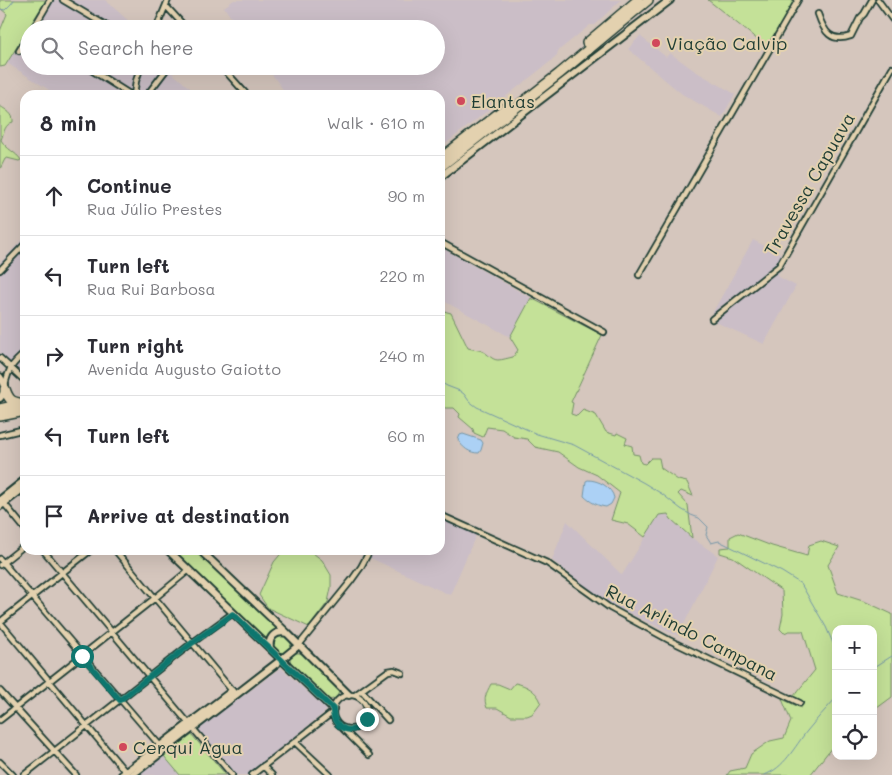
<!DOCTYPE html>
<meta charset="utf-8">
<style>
:root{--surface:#fff;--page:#f2f2f3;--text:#2b2b33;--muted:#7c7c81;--line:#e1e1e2}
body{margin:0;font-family:Mali,sans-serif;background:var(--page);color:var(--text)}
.controls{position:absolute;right:15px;bottom:15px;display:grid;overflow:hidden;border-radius:10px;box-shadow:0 5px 20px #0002}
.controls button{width:45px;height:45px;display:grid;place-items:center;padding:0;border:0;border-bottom:1px solid var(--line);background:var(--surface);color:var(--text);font:25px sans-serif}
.stop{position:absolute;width:15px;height:15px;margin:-11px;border:4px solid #0f766e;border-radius:50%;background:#fff}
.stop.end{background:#0f766e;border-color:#fff;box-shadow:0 1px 5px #0008}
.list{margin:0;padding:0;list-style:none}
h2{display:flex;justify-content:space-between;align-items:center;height:65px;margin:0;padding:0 20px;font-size:21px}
h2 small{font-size:16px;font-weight:400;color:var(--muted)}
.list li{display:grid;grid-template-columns:32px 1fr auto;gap:15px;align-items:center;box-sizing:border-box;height:80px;padding:0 20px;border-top:1px solid var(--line)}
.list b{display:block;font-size:19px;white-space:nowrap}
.list p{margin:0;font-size:16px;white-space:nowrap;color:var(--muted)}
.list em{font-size:16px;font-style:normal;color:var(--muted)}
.icon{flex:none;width:28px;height:28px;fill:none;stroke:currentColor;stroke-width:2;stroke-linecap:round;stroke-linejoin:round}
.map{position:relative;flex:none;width:892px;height:775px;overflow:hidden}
.search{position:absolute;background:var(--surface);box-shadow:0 5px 20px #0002;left:20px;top:20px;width:425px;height:55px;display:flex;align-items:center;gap:12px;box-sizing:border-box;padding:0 18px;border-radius:28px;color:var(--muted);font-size:19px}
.panel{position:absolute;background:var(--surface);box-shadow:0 5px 20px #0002;left:20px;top:90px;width:425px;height:465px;border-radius:15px}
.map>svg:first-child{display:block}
.built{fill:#cbbec7}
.green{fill:#c4e198;stroke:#728f66}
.water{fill:#acd1f5;stroke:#7496a8}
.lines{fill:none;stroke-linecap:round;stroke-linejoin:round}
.stream{stroke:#7496a8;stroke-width:1}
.street-casing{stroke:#1f3d34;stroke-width:8}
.secondary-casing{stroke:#1f3d34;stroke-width:10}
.highway-casing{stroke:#1f3d34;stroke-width:12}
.street{stroke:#e3d1af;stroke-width:4.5}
.secondary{stroke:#e3d1af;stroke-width:6}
.highway{stroke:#e3d1af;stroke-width:9}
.route{stroke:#0f766e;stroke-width:6}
.poi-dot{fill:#d1495b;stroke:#e3d1af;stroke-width:2}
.labels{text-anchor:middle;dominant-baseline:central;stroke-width:4;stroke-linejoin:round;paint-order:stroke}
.poi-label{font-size:18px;fill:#1f3d34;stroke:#e3d1af;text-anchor:start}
.street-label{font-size:18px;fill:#1f3d34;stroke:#e3d1af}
</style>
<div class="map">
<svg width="892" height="775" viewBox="0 0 892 775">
<rect width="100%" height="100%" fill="#d5c6bd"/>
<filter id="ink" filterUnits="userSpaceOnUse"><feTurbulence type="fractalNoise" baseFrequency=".02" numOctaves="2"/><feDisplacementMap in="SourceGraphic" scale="10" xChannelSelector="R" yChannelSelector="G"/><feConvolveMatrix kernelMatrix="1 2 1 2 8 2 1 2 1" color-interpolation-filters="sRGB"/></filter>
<g filter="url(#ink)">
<path class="built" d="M46,0H105L132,24L130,29H29V66H164L198,95H57L7,63Z
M234,0H621L594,25H590L558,51L557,55L551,61L440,148V95H287L266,66H436V29H239L224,7Z
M640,36L666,57L670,53L695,71L735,94L722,117L682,94L628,49Z
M25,237V376L0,353V263Z
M753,240L787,257L777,276L796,286L764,344L709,319Z
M440,247L531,298L510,337L440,299Z
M440,511L479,528L450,595L364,555L338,550H440Z
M668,514L671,519L692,538L718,556L678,636L607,603L552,560L567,521L622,575L659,515Z
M281,668L326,709V711L248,775H237L198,729Z
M164,756L180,775H140Z"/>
<path class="green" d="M0,0H46L5,66L0,67V31L7,14L0,8Z
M708,0H795L768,48Z
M0,106C6,110 14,114 13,122C5,124 4,132 1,140C7,150 16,152 21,160L19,161L7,158L5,159L0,169Z
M531,298L602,335L571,402L573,403L571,414L577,416L583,410L596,415L606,432L616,435L617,433L627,438L625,444L632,446L633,454L639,455L641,463L645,464L651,458H659L661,468L678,480L687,482L693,496L681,491L678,494L688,505L692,538L671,519L668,514L659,515L645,537L628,524L611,520L620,493L597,475L579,467L558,452L535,447L527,439L514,437L502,429L487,427L483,437L474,433L473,429L459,417L460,414L454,408H445L440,405V310L451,313L468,348C474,350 479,349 484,352C488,354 492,360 498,360C502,360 508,358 513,357L518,350L510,337Z
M738,533L772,546L807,556L809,545L821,541L839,547L828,565L838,593L866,602L892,614V697L873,711V629H836V742L810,775H727L730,771L745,768L751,754L770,741L784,738L791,721L782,699L801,708L803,702L793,697L815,670L803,631H789L784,633L780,629L783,614L782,591L733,557L720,553V548L730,547V537Z
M171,550H196L279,629L270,635L267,642Z
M284,550H309L322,560L331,575V588L328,602L309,627L268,608L259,595L274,562Z
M273 644a9 9 0 1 1 18 0a9 9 0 1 1-18 0Z
M295,653H299L303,654L338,687L339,691C338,697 333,701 327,699L291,664L290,658Z
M515,683C526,685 537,691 541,702L532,714L527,716H511L497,708H487C483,698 486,694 491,684H498L510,689Z
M192,735L226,775H180L164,756Z"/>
<path class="water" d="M463,434L481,440L483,443L481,450L479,453C469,453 463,448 458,440L460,435Z
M588,480C598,480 612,487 614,498L611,504L606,507C598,506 590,502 584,496L586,481Z"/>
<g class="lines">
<path class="stream" d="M0,9L5,10L11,4L14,0
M440,382L447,386L460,391L464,394L469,401L477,407L537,434L574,445L644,483L662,494L681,509L691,515L699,518L708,527L706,535L711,543L719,541L782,572L801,584L826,627L836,650
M873,668L892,656
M764,775C784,769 795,746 807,731C816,720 826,709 836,698"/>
<g class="street-casing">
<path id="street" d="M63,0L112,29
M878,0L892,19
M166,6L187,29
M818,14C824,32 831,43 851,36L860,18L864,14L872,0
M33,29L50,0
M156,29L168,0
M19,51L29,35
M85,66L131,95
M221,66L247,95
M134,95L136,81L141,66
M147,95L169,66
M440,242L604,332
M0,270L25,244
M639,275L798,0
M712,319L779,266L892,68
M0,358L25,381
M5,385C9,368 12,364 25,353
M0,435L25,429
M3,502L25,529
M440,515L547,563L610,608L669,640L800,703
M43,550L232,775
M115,550L234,693
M0,559L162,748
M0,565L25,545
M0,622L128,775
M0,622L91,550
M299,645L351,581L361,567L370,550
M0,691L76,775
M362,691L388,720
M333 712a17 17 0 1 1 34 0a17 17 0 1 1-34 0Z
M355,695L388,671L394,670L402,673
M0,720L155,598L189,570
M343,729L369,755
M295,742L330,775
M0,762L13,775
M263,766L272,775
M24,775L192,643L233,613
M252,775L333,712"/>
</g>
<g class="secondary-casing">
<path id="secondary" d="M440,177L670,0
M0,377L5,385L3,394L0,398
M0,500L25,480
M0,506L25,487
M168,550L333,709
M200,550L287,633L349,695
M270,648C268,637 276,630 287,633
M122,775L232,691
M132,775L277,663L299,645"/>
</g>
<g class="highway-casing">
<path id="highway" d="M587,43L638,0
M440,159L508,106
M440,167L559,74L648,0
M5,389C9,401 12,402 24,404
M0,409L22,404
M0,416L25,411"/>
</g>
<use href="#street" class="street"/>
<use href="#secondary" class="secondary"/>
<use href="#highway" class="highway"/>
</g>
</g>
<g class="lines" filter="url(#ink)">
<path class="route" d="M82,656L120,700L192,643L233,614L333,709C332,730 355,738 367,719"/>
</g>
<g class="poi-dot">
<circle cx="656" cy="43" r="5"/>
<circle cx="461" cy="101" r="5"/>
<circle cx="123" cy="747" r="5"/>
</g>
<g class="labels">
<g class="poi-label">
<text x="666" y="43">Viação Calvip</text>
<text x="471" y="101">Elantas</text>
<text x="133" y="747">Cerqui Água</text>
</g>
<g class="street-label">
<text transform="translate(809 184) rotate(-60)">Travessa Capuava</text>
<text transform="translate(692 632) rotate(27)">Rua Arlindo Campana</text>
</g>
</g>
</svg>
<div class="controls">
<button>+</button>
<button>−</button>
<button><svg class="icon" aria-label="locate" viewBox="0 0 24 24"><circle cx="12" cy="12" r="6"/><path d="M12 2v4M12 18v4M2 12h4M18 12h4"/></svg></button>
</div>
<div class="stop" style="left:82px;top:656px"></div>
<div class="stop end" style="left:367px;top:719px"></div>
<div class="search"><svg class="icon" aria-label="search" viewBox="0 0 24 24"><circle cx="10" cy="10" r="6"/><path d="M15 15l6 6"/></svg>Search here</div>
<section class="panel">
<h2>8 min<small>Walk · 610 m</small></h2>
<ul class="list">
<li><svg class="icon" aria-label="ahead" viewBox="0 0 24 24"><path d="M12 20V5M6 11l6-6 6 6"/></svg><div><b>Continue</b><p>Rua Júlio Prestes</p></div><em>90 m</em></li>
<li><svg class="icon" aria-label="left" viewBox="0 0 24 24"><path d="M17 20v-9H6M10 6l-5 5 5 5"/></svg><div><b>Turn left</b><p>Rua Rui Barbosa</p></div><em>220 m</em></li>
<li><svg class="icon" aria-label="right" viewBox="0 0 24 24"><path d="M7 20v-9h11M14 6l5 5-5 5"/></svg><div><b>Turn right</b><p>Avenida Augusto Gaiotto</p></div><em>240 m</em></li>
<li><svg class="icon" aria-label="left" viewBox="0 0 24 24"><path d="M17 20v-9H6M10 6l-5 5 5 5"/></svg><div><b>Turn left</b></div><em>60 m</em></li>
<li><svg class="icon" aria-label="arrive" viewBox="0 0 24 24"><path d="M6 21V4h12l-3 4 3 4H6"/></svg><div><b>Arrive at destination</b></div></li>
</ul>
</section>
</div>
